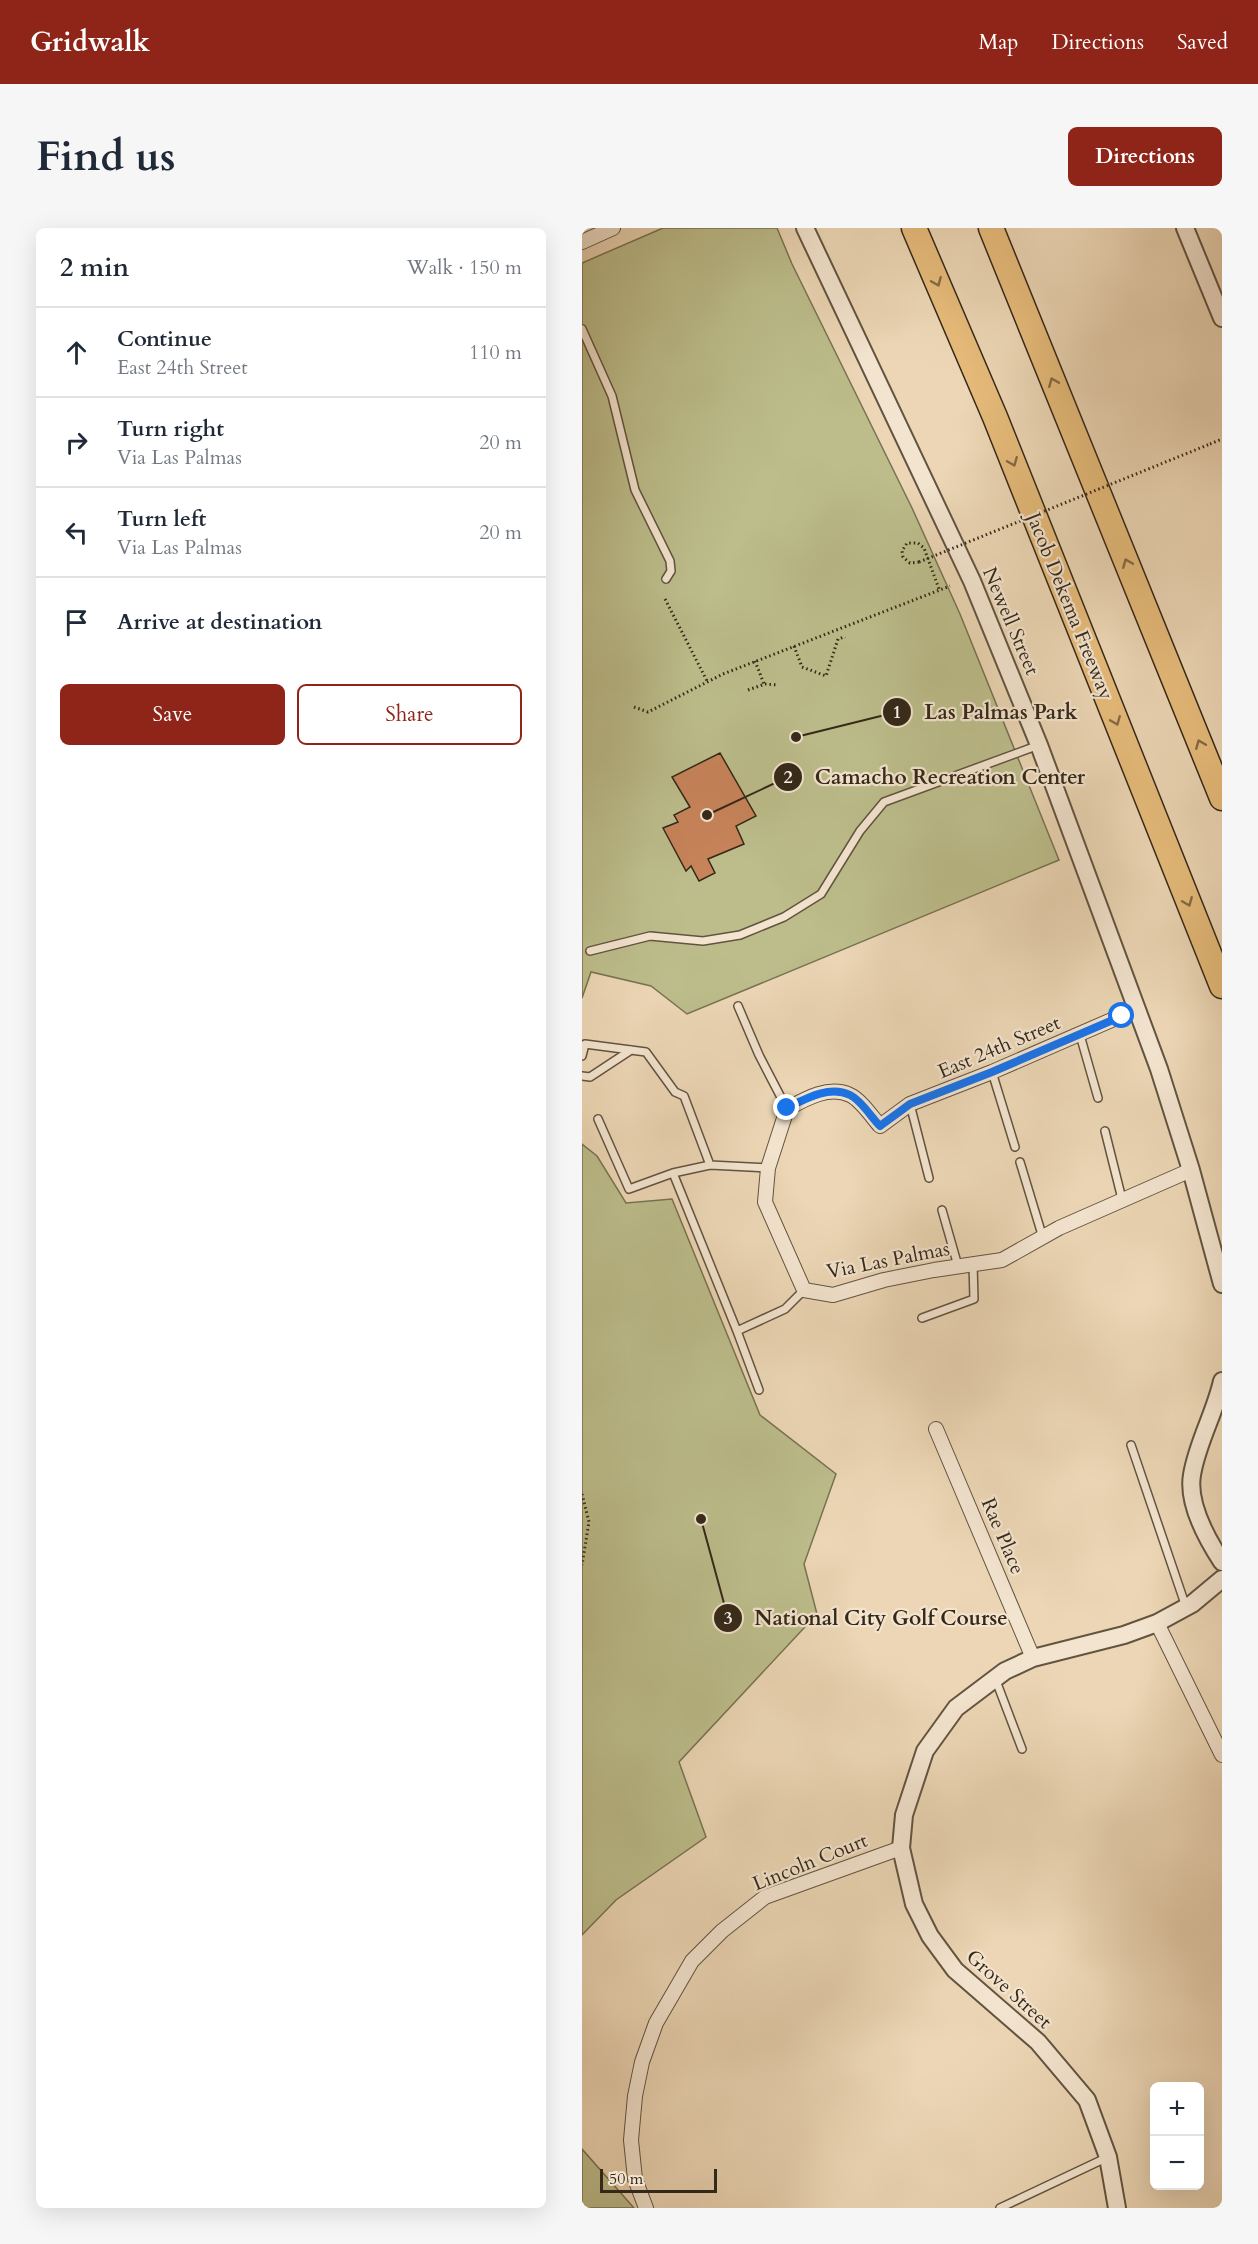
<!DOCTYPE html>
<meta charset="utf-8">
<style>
:root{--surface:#fff;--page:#f6f6f7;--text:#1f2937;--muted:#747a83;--line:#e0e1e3;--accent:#8f2418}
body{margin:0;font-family:Cardo,serif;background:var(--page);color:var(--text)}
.controls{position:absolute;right:18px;bottom:18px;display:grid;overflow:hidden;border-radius:9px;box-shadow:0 6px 24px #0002}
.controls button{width:54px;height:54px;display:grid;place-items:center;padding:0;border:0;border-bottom:2px solid var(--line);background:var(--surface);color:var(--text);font:30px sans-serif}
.scale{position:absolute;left:18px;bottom:15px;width:117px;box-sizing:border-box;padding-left:6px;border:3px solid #342819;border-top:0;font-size:16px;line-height:21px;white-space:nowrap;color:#342819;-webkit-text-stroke:4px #f3e4cf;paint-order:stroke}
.stop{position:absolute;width:18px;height:18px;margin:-14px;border:4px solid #1a73e8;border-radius:50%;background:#fff}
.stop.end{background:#1a73e8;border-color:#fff;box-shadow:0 2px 6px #0008}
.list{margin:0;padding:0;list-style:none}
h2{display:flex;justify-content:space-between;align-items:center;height:78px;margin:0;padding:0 24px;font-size:26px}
h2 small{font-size:20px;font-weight:400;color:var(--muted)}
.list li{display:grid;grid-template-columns:39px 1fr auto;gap:18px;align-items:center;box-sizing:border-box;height:90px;padding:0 24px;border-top:2px solid var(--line)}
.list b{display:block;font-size:22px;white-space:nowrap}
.list p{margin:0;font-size:20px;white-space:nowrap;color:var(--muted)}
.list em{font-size:20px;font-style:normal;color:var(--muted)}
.actions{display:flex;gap:12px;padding:18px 24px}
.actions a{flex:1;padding:14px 0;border:2px solid var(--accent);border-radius:9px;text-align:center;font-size:21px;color:var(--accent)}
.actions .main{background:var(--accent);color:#fff}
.icon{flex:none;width:33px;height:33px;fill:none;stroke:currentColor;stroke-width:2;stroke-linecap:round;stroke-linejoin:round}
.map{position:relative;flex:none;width:640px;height:1980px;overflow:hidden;border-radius:9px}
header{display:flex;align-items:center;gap:36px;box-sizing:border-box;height:84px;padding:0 30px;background:var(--accent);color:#fff}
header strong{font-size:28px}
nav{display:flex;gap:33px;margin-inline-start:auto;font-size:21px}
.intro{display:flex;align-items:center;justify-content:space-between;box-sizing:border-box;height:144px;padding:0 36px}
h1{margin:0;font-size:42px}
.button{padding:15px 27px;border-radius:9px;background:var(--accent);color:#fff;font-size:21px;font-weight:700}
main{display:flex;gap:36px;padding:0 36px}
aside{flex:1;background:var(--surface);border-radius:9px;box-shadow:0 6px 24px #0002}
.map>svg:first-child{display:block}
.green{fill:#bcbd8b;stroke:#787252;stroke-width:1.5}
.building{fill:#c78359;stroke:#342819;stroke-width:1.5}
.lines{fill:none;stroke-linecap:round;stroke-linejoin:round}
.service-casing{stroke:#625440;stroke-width:10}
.minor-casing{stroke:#625440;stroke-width:16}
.tertiary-casing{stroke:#625440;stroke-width:20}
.motorway-casing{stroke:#342819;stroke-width:27}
.path{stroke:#342819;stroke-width:3;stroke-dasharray:1.5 3;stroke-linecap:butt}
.service{stroke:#f3e4cf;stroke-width:7}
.minor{stroke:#f3e4cf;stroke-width:14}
.tertiary{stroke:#f3e4cf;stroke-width:16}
.motorway{stroke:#e6bb7a;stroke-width:24}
.path-bridge{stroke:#342819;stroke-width:3;stroke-dasharray:1.5 3;stroke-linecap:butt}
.oneway{stroke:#846a45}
.route{stroke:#1a73e8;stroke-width:8}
.labels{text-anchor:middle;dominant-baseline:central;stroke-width:4.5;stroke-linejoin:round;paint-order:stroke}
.street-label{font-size:20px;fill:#342819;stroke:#f3e4cf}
.leader{fill:none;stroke:#342819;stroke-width:2}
.callout-dot{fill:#342819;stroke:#f3e4cf;stroke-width:2}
.mark-label{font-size:18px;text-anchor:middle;font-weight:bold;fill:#fff}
.callout-label{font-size:21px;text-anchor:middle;font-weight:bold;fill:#342819;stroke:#f3e4cf;stroke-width:4.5;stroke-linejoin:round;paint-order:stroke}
</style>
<header>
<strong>Gridwalk</strong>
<nav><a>Map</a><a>Directions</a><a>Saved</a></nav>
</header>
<div class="intro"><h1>Find us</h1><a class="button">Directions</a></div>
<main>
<aside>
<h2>2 min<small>Walk · 150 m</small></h2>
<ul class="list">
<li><svg class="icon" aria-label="ahead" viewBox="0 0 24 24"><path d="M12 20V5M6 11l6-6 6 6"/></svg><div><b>Continue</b><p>East 24th Street</p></div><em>110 m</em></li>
<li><svg class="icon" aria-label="right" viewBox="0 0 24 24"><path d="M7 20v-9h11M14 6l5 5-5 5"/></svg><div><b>Turn right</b><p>Via Las Palmas</p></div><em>20 m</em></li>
<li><svg class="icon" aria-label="left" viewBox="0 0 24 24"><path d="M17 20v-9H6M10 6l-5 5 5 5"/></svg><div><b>Turn left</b><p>Via Las Palmas</p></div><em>20 m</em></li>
<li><svg class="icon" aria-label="arrive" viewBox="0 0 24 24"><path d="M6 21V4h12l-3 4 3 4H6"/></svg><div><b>Arrive at destination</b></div></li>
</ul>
<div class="actions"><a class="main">Save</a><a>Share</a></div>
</aside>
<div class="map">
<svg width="640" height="1980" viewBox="0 0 640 1980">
<rect width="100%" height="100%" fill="#ecd6b5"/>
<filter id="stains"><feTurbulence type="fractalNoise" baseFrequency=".00333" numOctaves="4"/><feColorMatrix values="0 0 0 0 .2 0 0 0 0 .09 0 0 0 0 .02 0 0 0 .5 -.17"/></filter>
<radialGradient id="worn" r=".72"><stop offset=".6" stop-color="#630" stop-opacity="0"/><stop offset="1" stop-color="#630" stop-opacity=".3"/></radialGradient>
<path class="green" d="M81,0H195L210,36L330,280L378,386L477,632L105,786L69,758L9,744L0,770V35Z
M0,916L15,928L44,975L90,971L178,1187L254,1246L222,1336L235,1386L97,1534L124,1609L34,1672L0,1707Z
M0,1921L52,1980H0Z"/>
<path class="building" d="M138,525L174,588L154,598L162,616L126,631L133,645L117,653L109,638L104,643L81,600L96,594L92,587L108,579L90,549Z"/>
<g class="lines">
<g class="service-casing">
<path id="service" d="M0,101L30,168L53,262L88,333L89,343L84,351
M8,723L68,708L121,713L158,707L202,689L239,666L278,603L302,574L457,517
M156,778L177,827L205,881
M498,807L516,870
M0,828L3,816L64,824L93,864L102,868L128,937
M410,844L433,919
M0,848L8,849L49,822
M328,876L347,950
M16,891L47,961L91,945L155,1103L203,1081L222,1062
M523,903L540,971
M438,934L461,1010
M91,945L128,937L186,940
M360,982L376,1038
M340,1090L392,1071L391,1036
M155,1103L177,1162
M549,1217L604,1379
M413,1450L440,1521
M418,1980L526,1929"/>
</g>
<g class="minor-casing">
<path id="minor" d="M0,14L31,0
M555,781L410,844L328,876L298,898C290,889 279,872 268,867C247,857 223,871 205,881L186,940L183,974L222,1062L251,1067L302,1052L352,1042L420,1032L477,1000L609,942
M354,1201L451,1430
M575,1395L640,1527
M64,1980L53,1951L49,1912L53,1868L60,1834L74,1795L110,1733L140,1703L183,1669L319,1620"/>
</g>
<g class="tertiary-casing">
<path id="tertiary" d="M223,0L390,353L457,517L577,841L609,942L640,1056
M603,0L640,90
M640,1153C633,1185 615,1215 610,1247C605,1276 625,1311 640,1334
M535,1980L526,1929L505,1872L456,1814L373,1742L348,1708L332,1676L319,1620L322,1587L343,1523L374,1480L423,1443L451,1430L542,1407L575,1395L610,1376L640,1351"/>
</g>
<g class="motorway-casing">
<path id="motorway" d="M332,0L413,189L640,758
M409,0L640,570"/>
</g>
<path class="path" d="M628,216L640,211
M337,334L328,335L321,329L320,323L325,315H336L342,320L357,361
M83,371L125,453
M212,418L220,439L244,448L256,411L262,409L263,410
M173,433L182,456
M166,462L183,456L195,457
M52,479L66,484L141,446L368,358
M0,1266L7,1294L0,1337"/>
<use href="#service" class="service"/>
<use href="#minor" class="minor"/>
<use href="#tertiary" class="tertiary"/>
<use href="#motorway" class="motorway"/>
<path class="path-bridge" d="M337,334L628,216"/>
</g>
<defs><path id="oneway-chevron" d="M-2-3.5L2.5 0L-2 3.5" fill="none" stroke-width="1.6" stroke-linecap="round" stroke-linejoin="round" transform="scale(1.5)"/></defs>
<g class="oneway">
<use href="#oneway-chevron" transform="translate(355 54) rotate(67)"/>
<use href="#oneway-chevron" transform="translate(471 154) rotate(-112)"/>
<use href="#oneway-chevron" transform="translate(431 234) rotate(68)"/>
<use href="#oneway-chevron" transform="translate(545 335) rotate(-112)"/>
<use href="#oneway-chevron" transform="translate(534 493) rotate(68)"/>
<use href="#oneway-chevron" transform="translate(618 516) rotate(-112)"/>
<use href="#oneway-chevron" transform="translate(606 674) rotate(68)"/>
</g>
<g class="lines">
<path class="route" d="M205,880C223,871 247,857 268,867C279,872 289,889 298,898L328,876L410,844L540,788"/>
</g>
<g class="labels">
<g class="street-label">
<text transform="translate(488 378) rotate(68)">Jacob Dekema Freeway</text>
<text transform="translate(429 393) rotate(67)">Newell Street</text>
<text transform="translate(417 819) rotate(-23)">East 24th Street</text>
<text transform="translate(306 1032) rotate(-11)">Via Las Palmas</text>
<text transform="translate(421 1308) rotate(67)">Rae Place</text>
<text transform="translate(228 1634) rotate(-22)">Lincoln Court</text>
<text transform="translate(427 1761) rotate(42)">Grove Street</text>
</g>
</g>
<path class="leader" d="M214 509L315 484M125 587L206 549M119 1291L146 1390"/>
<g class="callout-dot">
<circle cx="214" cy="509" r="6"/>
<circle cx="125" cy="587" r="6"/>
<circle cx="119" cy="1291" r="6"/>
<circle cx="315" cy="484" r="15"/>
<circle cx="206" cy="549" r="15"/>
<circle cx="146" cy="1390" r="15"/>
</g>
<g class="mark-label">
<text x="315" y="490">1</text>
<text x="206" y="555">2</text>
<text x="146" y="1396">3</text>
</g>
<g class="callout-label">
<text x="419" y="491">Las Palmas Park</text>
<text x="368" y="556">Camacho Recreation Center</text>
<text x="299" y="1397">National City Golf Course</text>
</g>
<rect width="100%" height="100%" filter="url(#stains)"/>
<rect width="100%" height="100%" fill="url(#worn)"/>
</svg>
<div class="controls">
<button>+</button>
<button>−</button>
</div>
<div class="scale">50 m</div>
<div class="stop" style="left:540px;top:788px"></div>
<div class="stop end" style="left:205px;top:880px"></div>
</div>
</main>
